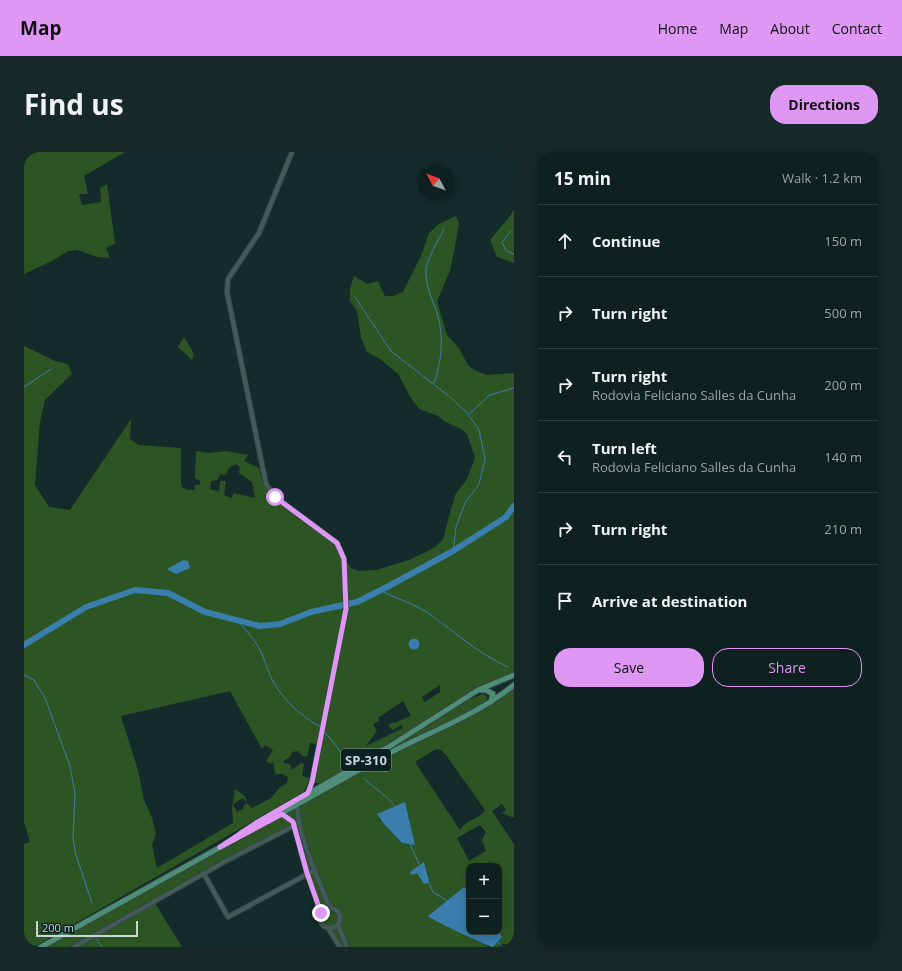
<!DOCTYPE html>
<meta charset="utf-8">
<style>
:root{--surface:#0e2020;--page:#172829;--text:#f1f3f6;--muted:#9ba3a5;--line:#2e3e3e;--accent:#de98f3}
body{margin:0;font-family:"Open Sans",sans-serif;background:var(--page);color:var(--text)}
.controls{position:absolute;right:12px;bottom:12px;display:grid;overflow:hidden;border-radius:8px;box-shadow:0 2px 10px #0003}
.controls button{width:36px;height:36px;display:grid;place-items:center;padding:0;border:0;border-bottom:1px solid var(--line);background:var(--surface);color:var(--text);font:20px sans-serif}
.compass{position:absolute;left:394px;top:12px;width:36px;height:36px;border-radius:50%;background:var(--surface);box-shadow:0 2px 10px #0003;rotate:311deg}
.scale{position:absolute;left:12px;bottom:10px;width:102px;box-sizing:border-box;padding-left:4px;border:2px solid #c8d6d5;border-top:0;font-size:11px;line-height:14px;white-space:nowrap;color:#c8d6d5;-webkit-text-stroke:3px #092120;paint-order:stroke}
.stop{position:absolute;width:12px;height:12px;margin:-9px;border:3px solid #de98f3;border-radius:50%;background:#fff}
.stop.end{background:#de98f3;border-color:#fff;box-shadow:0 1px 4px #0008}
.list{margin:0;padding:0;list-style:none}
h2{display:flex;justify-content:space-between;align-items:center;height:52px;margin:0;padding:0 16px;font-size:17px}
h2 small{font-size:13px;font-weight:400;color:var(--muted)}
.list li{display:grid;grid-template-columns:26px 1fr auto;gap:12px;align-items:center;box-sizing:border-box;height:72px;padding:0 16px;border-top:1px solid var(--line)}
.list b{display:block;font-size:15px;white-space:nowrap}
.list p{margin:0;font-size:13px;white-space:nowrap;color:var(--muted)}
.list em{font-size:13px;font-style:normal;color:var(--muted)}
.actions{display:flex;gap:8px;padding:12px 16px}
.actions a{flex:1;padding:9px 0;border:1px solid var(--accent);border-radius:16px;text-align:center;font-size:14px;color:var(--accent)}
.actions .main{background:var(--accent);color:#111}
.icon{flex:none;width:22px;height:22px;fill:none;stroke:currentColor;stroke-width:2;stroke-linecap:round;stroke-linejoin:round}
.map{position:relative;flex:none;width:490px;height:795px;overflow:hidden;border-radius:16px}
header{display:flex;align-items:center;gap:24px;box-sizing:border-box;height:56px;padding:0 20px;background:var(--accent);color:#111}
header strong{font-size:19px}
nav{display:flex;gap:22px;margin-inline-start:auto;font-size:14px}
.intro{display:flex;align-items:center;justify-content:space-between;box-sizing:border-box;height:96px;padding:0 24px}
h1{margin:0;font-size:28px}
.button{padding:10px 18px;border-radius:16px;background:var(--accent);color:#111;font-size:14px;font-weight:700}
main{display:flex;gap:24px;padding:0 24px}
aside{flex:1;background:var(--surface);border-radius:16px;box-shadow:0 2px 10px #0003}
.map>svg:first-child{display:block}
.green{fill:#2d5523;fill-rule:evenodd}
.water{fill:#397ead}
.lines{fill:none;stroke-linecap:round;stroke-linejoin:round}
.stream{stroke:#397ead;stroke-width:1}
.river{stroke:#397ead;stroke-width:6}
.minor-casing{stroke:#344645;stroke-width:6}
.major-casing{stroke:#344645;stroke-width:7}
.minor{stroke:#415b59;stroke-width:4}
.major{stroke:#4e8d76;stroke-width:5}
.route{stroke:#de98f3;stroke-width:5}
.labels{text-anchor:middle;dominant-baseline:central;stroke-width:4;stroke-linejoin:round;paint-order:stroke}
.shield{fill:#092120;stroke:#8fa09f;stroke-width:1}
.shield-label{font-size:13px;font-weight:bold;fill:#c8d6d5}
</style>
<header>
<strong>Map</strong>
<nav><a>Home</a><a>Map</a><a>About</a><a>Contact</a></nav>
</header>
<div class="intro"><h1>Find us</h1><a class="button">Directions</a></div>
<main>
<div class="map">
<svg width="490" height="795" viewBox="0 0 490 795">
<rect width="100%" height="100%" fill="#132b2a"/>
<path class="green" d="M0,0H101L60,24L64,42H55L58,53L77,50L76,36L83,32L91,92L82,96L86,106L73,105L53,98L44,99L30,108L0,122Z
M490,57V111L473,105L466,88L486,64Z
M432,64L435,71L432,89L426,119L413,149L423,183L435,196L444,213L450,218L463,223L490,221V520L451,537L361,594L296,631H292L290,628L323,457L321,407L327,416L334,419L352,418L385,408L410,396L419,387L431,343L443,327L451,306L443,282L437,277L420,269L414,264L395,257L385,243L375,223L356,207L343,200L337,185L333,159L326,149V136L330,124L343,132L354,129L361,144H369L379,140L397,104L405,81L415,72ZM416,533V540L401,550L398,545ZM379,549L387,564L370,571L369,570L364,573L369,578L377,573L379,576L342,594L353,579L349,572L355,569L354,566Z
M160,185L170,202L168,208L154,195Z
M0,194L31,209L44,212L48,222L21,248L16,270L11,333L25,355L46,358L107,267L106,287L115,293L157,296V329L158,335L164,338H170L171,333H176V329L171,326L172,299L185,301L202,299L224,303L220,309L235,316L239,332L249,346L311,392L318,408L319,458L293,592L286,591L283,605L278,604L274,599L268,600L266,605L259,609L260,611L266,612L268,618L277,611L280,612L278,624L286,626L280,640L10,795H0V692L6,690L0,670ZM212,312L216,315L215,321L228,330L231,346L210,341L207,346L200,343L202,329H196L195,339L186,337L187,329L193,328L197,322L201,323L206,315ZM159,408L152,421L144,417ZM206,539L238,597L241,593L249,598L242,609L246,612L249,609L251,622H258L264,625L263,631L256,635L247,646L228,656L223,651L221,644L211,637L208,655L209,671L133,716L128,693L132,682L128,666L120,648L114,618L97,564ZM219,646L223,651L219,654L220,656L213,660L209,652Z
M490,535V666L478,661L482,658L478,652L468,659L490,692V795L487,793L477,792L475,795H324L315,773L317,763L313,757L307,755C299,735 273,674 276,655L289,646L364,604L406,583L442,568L468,552ZM412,597L417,598L422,603L461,658C455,668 442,667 436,678L391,610ZM385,663V672L391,693L378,691L355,667ZM456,673L462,680L458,688L462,699L445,709L433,686ZM466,710L470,714H475L476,722L475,780L478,785L465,795L404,764L440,735L445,740V714H461ZM400,716L405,724L397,728L393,721Z
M459,542L462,543L463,548L456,555L404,579L284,642L408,571L439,550Z
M272,656L275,670L270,673L260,663Z
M259,664L268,671L267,674L198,708L45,795H23Z
M274,673L289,717L284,720L270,675Z
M289,719L304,754L298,759L285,721Z
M131,751L158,795H54Z
M297 766a9 9 0 1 1 18 0a9 9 0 1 1-18 0Z
M313,775L322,795H317L306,777Z"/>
<path class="water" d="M159,408L164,409L166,416L152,422L143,417Z
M384.5 492a5.5 5.5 0 1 1 11 0a5.5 5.5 0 1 1-11 0Z
M381,650L391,693L378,691L359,671L353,662Z
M400,710C401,718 405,723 405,731L400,732L393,721L388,723L386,720Z
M440,735L445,740V780H475L478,785L469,795C465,795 408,768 404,764Z"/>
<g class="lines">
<path class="stream" d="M487,79L478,90L482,99L490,102
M331,145L367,199L426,245L444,262L455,278L461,307L455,332L441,351L432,375L429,399
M410,231C418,210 420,183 413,161C408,147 401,132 402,116C404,106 415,87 420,77
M0,235L27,217
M445,262L466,243L490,236
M356,438C372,447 392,452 407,463C432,481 455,502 484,515
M213,468C222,478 231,488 237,500C242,510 244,522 250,531C261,550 278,564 296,575
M0,523L10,528L21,546L46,614L51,641L49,687L52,703L68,751
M300,579L321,605
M341,627C349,636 367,646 371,655
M385,690L395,712
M405,731L409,740L423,749
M71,785L78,795
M474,790L479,795"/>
<path class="river" d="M0,493L62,455L111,438L144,441L181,460L236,474L256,472L287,460L333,450L363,435L429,399L482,365L490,354"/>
<g class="minor-casing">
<path id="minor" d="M268,0L235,81L204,127L203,140L242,332L251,345L313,391L320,407L322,457L288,629L284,641
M273,653C273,680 295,730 306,756
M258,662L269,670L283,721L297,761
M180,722L204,765L291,718
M296 766a10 10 0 1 1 20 0a10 10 0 1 1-20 0Z
M314,773L323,795
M304,776L316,795
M50,795L200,710L275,671"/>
</g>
<g class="major-casing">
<path id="major" d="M456,538H462L469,542L467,550
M217,681L363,596L454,538L490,523
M17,795L362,603C405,580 452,564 490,533"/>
</g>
<use href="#minor" class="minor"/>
<use href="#major" class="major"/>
</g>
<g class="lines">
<path class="route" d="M251,345L313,391L320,407L322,457L288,630L284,641L232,671L196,695L258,662L269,670L283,721L297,761"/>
</g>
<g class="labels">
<rect class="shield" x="317" y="597" width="50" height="22" rx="3"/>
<g class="shield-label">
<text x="342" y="608">SP-310</text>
</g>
</g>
</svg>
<div class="controls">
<button>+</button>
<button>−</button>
</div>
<svg class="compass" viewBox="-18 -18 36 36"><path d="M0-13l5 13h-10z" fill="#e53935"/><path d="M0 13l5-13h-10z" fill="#9ba3a5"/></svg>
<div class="scale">200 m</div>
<div class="stop" style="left:251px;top:345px"></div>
<div class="stop end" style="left:297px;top:761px"></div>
</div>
<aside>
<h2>15 min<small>Walk · 1.2 km</small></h2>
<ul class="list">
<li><svg class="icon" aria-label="ahead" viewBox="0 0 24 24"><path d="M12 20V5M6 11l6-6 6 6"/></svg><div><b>Continue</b></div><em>150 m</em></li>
<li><svg class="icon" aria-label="right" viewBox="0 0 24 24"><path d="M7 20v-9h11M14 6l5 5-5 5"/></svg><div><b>Turn right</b></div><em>500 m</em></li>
<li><svg class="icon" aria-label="right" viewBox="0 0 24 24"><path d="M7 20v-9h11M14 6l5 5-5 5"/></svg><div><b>Turn right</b><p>Rodovia Feliciano Salles da Cunha</p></div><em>200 m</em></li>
<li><svg class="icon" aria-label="left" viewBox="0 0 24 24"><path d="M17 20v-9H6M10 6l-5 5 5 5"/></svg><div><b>Turn left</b><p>Rodovia Feliciano Salles da Cunha</p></div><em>140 m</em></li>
<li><svg class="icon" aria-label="right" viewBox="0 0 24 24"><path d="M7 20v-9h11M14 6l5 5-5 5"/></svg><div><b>Turn right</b></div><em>210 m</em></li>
<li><svg class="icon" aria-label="arrive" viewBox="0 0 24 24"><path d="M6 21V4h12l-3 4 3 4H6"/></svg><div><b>Arrive at destination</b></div></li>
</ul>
<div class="actions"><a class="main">Save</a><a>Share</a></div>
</aside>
</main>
